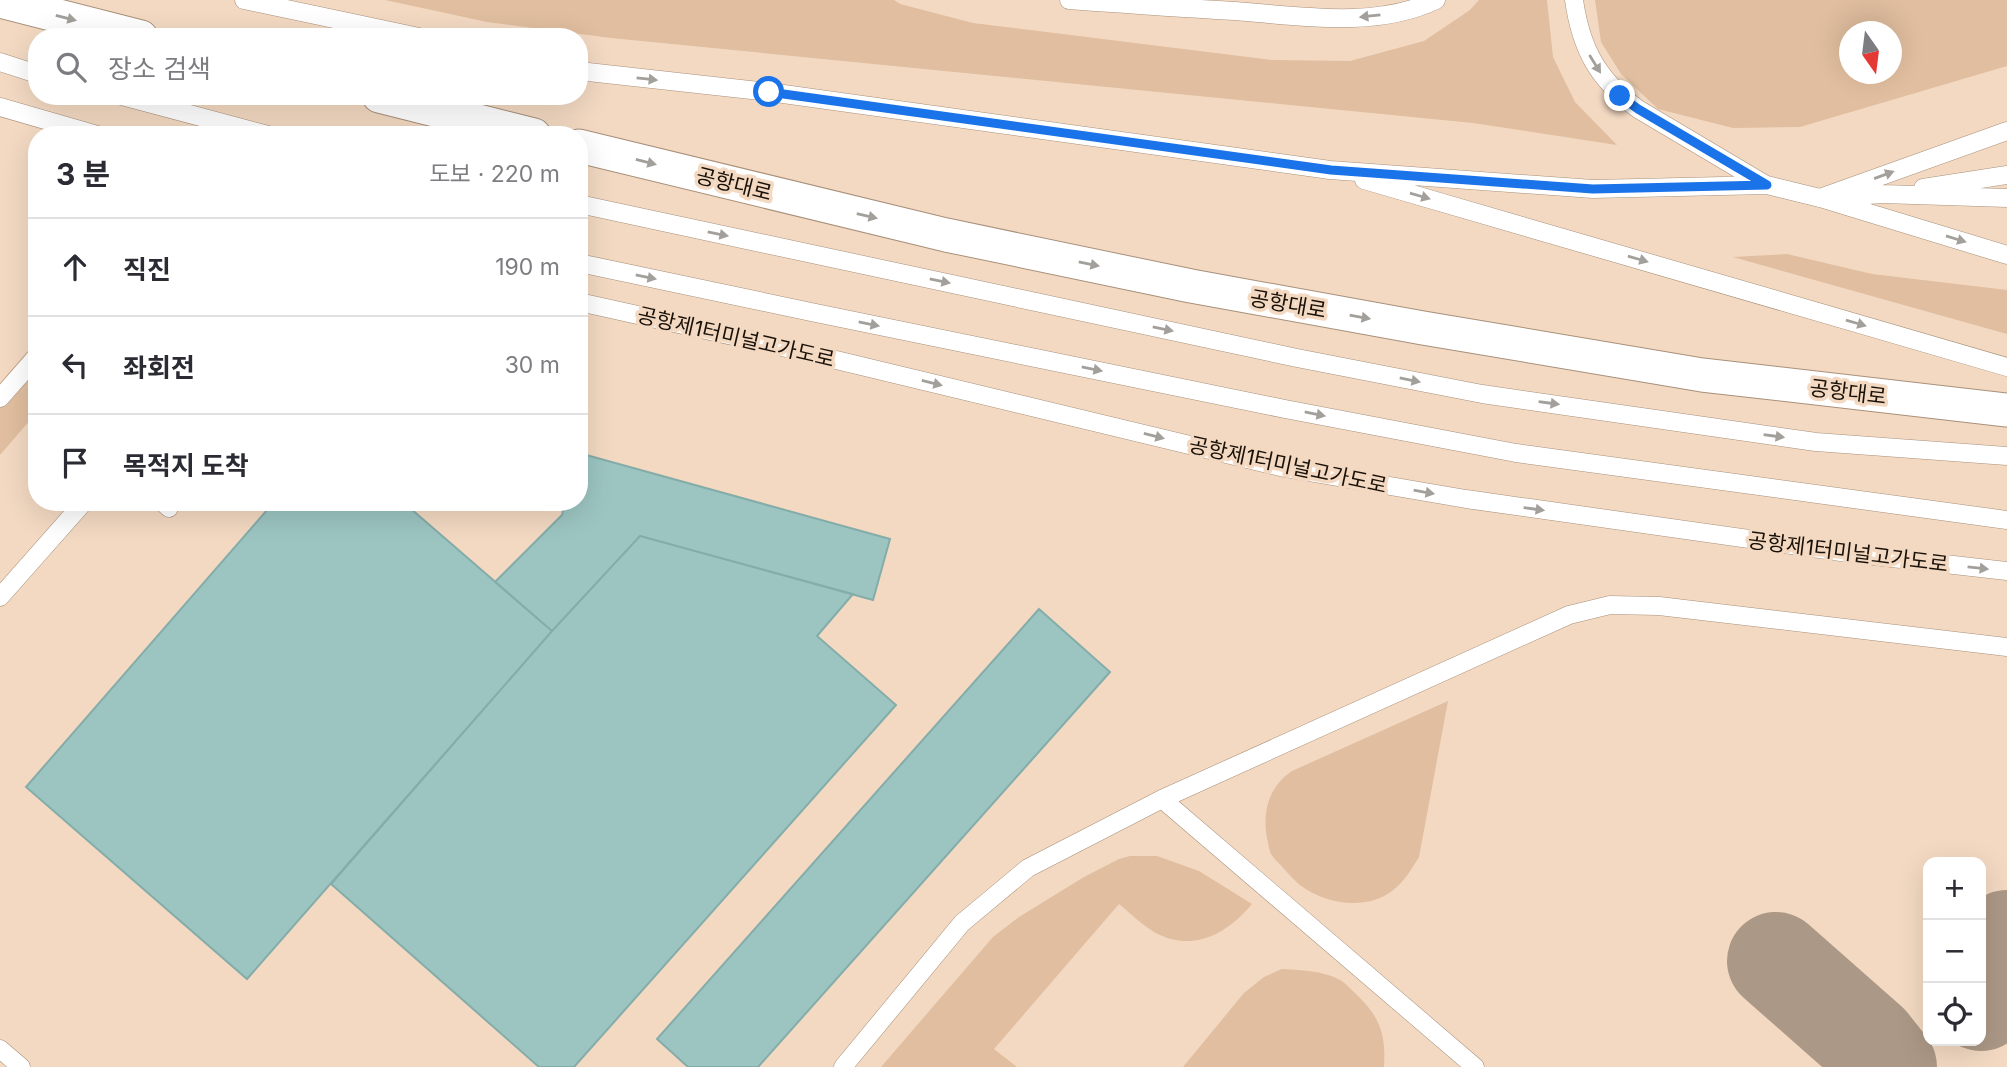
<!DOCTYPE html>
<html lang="ko">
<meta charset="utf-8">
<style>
:root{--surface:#fff;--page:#f2f2f3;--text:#2b2b33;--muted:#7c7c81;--line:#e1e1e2}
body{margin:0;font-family:Inter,"Noto Sans KR",sans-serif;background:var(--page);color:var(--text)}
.controls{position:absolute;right:21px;bottom:21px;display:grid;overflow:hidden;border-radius:14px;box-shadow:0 7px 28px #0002}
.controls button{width:63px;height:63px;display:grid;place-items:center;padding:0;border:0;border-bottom:2px solid var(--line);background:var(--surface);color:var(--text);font:35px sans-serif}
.compass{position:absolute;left:1839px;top:21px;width:63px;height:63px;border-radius:50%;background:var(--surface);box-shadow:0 7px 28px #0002;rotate:166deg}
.stop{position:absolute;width:21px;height:21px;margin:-16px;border:5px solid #1a73e8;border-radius:50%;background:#fff}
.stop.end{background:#1a73e8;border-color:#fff;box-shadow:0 2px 7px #0008}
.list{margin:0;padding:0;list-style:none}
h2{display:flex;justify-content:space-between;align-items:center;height:91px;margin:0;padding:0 28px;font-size:30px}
h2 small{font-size:23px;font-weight:400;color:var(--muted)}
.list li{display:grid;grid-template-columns:46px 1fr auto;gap:21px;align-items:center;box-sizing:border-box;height:98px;padding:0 28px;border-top:2px solid var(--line)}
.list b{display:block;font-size:26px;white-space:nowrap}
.list em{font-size:23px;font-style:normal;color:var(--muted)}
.icon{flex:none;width:38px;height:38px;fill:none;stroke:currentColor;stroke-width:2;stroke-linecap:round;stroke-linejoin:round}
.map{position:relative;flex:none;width:2007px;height:1067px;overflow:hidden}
.search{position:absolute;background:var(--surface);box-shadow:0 7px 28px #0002;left:28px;top:28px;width:560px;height:77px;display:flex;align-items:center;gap:18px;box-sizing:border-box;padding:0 24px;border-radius:28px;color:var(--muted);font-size:26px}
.panel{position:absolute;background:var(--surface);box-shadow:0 7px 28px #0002;left:28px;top:126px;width:560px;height:385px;border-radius:28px}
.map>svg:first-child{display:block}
.green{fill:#e0be9f;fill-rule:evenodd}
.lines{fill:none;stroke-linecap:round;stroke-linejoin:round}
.taxiway{stroke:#ac9886;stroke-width:98}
.building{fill:#9cc5c2;stroke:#84aca9;stroke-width:2}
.lane-casing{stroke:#a8907a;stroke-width:19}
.street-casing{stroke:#a8907a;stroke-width:35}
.lane{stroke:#fff;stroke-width:18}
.street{stroke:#fff;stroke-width:33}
.oneway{fill:#a3a09c}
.route{stroke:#1a73e8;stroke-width:9}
.labels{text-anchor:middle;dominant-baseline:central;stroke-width:7;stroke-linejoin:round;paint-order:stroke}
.street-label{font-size:21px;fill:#191108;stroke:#f3d9c2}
</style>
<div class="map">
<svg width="2007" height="1067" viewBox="0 0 2007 1067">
<rect width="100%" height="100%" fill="#f3d9c2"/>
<path class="green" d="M385,0H894L900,4L973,23L1272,60L1350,61L1424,41L1470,10L1479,0H1547L1553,57L1575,102L1617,145L1473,123L611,38L487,22Z
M1595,0H2007V66L1800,127L1733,128L1658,109L1621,74L1601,42ZM1850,32H1892V74H1850Z
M1787,254L1872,274L2007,290V334L1733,257Z
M37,340V412L0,455V383Z
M1448,701L1419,857C1411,870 1404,882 1392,891C1365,911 1325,904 1300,885C1295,881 1290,875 1285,870C1281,865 1274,859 1271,854C1269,849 1268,842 1267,838C1262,812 1269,786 1292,771Z
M1130,856H1157L1199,871L1252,904C1226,935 1192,953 1154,932C1141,924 1130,913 1119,904L994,1049L1017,1067H881L993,937L1019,917L1084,877L1119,859Z
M1282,969C1299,970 1325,971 1340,980C1346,983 1351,990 1356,994C1380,1017 1386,1034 1384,1067H1183L1244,993L1264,977Z"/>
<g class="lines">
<path class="taxiway" d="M1776,961L1869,1043L1888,1067
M1981,1002L2007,939"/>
</g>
<path class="building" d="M579,453L890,539L873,600L640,536L552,631L495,582L562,515L565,502H579Z
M274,502H403L552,631L247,979L26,787Z
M640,536L853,594L817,636L896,705L574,1067H539L331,884L552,631Z
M1039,609L1110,672L758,1067H688L657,1039Z"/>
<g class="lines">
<g class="lane-casing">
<path id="lane" d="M244,0L419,37
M1069,0C1124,4 1180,8 1235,11C1300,16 1375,29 1436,0
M1574,0C1581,49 1598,80 1638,109L1766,185
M0,62L37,74
M579,71L769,92L1330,170L1593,189L1767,185L1820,198L2007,255
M122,96L268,135
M0,107L97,135
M1364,180L2007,367
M1923,188L2007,175
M1841,197L1882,194L2007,198
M1820,198L2007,131
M579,204L1297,358L1482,394L1816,442L2007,456
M579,263L811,312L1285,409L1516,453L2007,520
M579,302L778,346L1285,468L1466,499L1848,553L2007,571
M0,398L37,356
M162,502L169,508
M0,597L84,502
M1162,799L1475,1067
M0,1049L21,1067
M843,1067L962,923L1028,868L1162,799L1569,615L1610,605L1659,606L2007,647"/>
</g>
<g class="street-casing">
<path id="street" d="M0,1L141,37
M379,96L534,135
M579,146L946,235L1191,286L1423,328L1702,375L2007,410"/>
</g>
<use href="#lane" class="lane"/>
<use href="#street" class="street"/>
</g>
<defs><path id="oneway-solid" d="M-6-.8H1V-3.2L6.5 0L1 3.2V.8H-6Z" transform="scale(1.75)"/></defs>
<g class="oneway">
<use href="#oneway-solid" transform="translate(1370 16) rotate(174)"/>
<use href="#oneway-solid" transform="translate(66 18) rotate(14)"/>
<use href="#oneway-solid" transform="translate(1595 64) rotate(58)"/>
<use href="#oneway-solid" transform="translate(647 79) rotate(6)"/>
<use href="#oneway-solid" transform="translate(646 162) rotate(14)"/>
<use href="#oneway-solid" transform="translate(1884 175) rotate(-20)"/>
<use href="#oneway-solid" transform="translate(1420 196) rotate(16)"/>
<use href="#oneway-solid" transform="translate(867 216) rotate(13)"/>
<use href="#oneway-solid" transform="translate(718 234) rotate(12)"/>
<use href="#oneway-solid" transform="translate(1956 239) rotate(17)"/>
<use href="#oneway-solid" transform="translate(1638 259) rotate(16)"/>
<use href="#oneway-solid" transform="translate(1089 264) rotate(12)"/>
<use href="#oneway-solid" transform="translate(646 277) rotate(12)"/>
<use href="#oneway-solid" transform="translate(940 281) rotate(12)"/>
<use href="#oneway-solid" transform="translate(1360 317) rotate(10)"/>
<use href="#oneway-solid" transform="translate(1856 323) rotate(16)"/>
<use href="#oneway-solid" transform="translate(869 324) rotate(11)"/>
<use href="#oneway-solid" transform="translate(1163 329) rotate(12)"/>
<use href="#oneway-solid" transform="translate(1092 369) rotate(11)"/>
<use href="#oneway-solid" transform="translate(1410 380) rotate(11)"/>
<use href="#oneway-solid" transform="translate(932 383) rotate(14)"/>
<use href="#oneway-solid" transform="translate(1549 403) rotate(8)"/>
<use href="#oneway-solid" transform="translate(1315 414) rotate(11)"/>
<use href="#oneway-solid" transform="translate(1154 436) rotate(14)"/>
<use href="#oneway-solid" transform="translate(1774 436) rotate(8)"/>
<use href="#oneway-solid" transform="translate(1424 492) rotate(10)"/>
<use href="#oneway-solid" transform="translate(1534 509) rotate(8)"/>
<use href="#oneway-solid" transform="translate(1978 568) rotate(6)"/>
</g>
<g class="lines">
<path class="route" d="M769,92L1331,170L1593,189L1767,185L1638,109L1620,96"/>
</g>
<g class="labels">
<g class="street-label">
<text transform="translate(734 184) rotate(14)">공항대로</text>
<text transform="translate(1288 304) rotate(10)">공항대로</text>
<text transform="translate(736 337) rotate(13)">공항제1터미널고가도로</text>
<text transform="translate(1848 392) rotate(7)">공항대로</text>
<text transform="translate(1288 465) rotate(12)">공항제1터미널고가도로</text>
<text transform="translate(1848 552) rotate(7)">공항제1터미널고가도로</text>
</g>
</g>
</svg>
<div class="controls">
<button>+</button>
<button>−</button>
<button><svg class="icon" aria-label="locate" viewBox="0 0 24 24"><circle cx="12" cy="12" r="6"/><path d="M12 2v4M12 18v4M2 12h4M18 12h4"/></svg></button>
</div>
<svg class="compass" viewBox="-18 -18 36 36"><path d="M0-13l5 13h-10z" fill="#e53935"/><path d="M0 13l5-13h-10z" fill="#7c7c81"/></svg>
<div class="stop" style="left:769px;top:92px"></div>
<div class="stop end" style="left:1620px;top:96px"></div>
<div class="search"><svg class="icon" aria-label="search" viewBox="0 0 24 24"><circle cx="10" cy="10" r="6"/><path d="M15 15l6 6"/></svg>장소 검색</div>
<section class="panel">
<h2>3 분<small>도보 · 220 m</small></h2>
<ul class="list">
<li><svg class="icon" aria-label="ahead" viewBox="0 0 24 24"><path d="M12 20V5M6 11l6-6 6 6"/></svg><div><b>직진</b></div><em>190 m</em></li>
<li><svg class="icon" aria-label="left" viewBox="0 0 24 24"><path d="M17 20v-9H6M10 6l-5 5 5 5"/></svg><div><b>좌회전</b></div><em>30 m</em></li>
<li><svg class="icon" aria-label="arrive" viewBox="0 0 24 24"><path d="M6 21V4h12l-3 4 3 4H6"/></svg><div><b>목적지 도착</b></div></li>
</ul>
</section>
</div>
